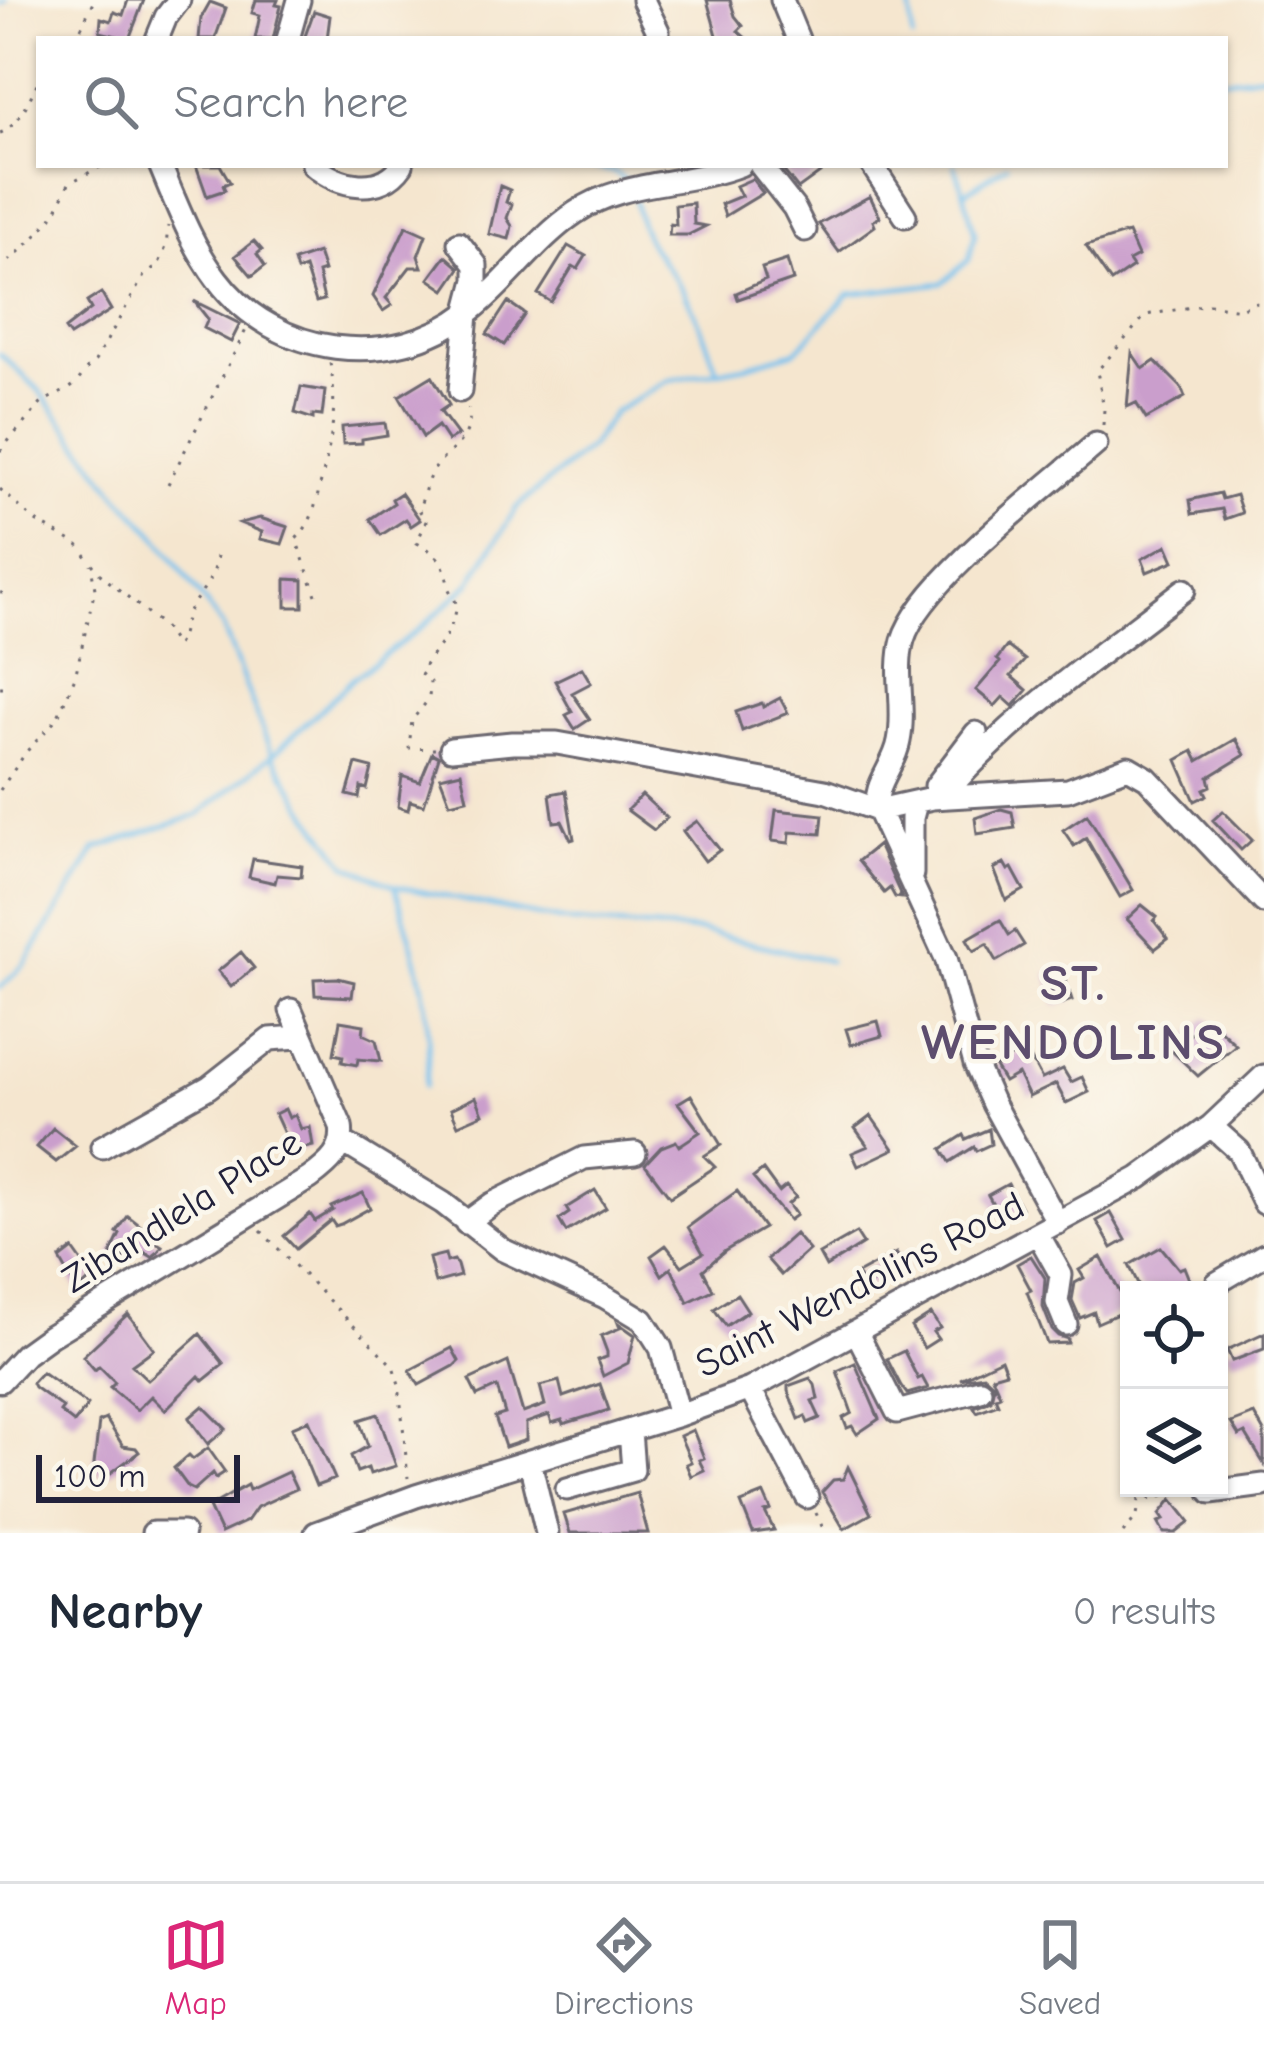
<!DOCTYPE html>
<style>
:root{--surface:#fff;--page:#f2f2f3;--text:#1f2937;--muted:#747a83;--line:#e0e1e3;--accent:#db2777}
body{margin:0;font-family:"Comic Neue",sans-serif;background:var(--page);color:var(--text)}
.controls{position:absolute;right:36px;bottom:36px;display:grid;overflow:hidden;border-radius:0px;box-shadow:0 3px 9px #0004}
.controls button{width:108px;height:108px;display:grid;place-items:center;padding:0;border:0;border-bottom:3px solid var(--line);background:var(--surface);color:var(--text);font:60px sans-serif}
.scale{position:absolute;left:36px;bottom:30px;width:204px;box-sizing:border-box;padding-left:12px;border:6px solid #22223b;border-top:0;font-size:33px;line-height:42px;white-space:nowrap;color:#22223b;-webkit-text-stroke:9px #fbf7ec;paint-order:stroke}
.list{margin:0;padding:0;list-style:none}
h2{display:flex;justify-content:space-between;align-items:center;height:156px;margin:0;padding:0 48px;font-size:51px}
h2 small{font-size:39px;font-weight:400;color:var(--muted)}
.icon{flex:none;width:66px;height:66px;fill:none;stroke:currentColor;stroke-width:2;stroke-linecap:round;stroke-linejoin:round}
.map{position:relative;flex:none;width:1264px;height:1533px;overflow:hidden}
.search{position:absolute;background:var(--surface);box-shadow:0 3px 9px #0004;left:36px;right:36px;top:36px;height:132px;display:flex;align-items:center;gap:30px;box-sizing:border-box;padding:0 42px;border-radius:0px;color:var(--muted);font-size:45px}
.sheet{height:348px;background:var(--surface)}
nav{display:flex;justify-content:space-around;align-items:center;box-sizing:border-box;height:168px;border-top:3px solid var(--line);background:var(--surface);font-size:33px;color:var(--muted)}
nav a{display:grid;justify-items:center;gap:6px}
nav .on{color:var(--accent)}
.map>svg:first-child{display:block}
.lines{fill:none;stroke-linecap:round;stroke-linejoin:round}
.stream{stroke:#74c1ee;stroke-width:4.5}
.building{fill:#ca9ecc}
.minor-casing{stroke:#6c676f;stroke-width:27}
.path{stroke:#6c676f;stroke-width:3;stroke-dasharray:3 9;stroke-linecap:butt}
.minor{stroke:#fff;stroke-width:21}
.labels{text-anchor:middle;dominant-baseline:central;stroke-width:9;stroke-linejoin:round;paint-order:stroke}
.street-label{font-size:39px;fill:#22223b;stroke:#fbf7ec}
.district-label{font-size:51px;font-weight:bold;letter-spacing:3px;fill:#5d4d6e;stroke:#fbf7ec}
</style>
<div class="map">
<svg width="1264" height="1533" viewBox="0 0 1264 1533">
<rect width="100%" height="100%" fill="#fbf7ec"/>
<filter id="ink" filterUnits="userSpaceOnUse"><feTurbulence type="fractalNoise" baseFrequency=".00833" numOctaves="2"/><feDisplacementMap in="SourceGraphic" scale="24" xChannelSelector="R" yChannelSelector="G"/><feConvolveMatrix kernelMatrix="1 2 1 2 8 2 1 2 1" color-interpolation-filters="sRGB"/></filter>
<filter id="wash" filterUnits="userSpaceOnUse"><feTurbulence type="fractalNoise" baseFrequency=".004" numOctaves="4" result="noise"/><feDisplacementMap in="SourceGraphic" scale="48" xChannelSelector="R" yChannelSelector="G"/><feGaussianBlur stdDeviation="2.7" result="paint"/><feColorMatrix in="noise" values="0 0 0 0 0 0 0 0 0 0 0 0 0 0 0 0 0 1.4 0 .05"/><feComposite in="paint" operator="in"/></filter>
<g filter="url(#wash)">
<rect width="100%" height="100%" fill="#f5e6cf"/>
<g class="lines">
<path class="stream" d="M910,0L913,39
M0,4L6,0
M1225,79L1264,74
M585,165L614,172L625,180
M955,165L964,193
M635,202C645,247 655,249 679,284C696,311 706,340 717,370
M0,354L38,389L116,493L159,539L223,627L272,755L310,816L347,865L395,886L519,912L572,922L699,931L829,961
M395,887C416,953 437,1016 425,1086
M0,988L25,964L96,849L198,815L277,751L354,678L420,629L470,583L517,507L590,447L614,412L669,380L745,366L796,351L849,294L942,283L969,260L975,234L964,193L1007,165"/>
</g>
<g id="blocks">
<path class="building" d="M128,0H144L129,39L100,32L101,18L111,21L114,12L123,15Z
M256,0H278L276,5L281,6L273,39H255L260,15L252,13Z
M707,0H730L735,16L743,26L738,31L747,39H718Z
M210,2L226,8L215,39H199L201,18Z
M314,11L330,16L327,39H304Z
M196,165H220L230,182L223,185L225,190L207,196Z
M790,165H814L820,173L798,189L783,170Z
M752,179L763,193L725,216L721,204L741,196L736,186Z
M500,186L510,190L506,202L512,204L507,218L512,226L509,239L489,234Z
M870,196L880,217L873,221L875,226L839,252L819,224Z
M693,203L694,224L706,226L688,235H669L670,224L676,225L675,205Z
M406,226L426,235L418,256L422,267H410L386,298L392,305L383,311L373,296Z
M1128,233L1138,256L1129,261L1133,267L1111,282L1086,246Z
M254,241L262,250L257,254L265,266L252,276L235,256Z
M568,246L586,256L578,269L573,266L551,302L538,294Z
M318,253L324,271L318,273L324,300L316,302L305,268L297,271L294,261Z
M446,256L460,268L445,290L429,279Z
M787,260L793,280L738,299L736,293L766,280L762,268Z
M101,293L111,310L70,336L65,329L91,309L87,302Z
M194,301L240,324L231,342L204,328L208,319Z
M508,302L525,314L504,345L487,334Z
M1132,353L1143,369L1155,361L1181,387L1185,397L1146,419L1136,403L1127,407Z
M432,376L449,405L440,411L458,435L448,441L438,426L423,437L399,396Z
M301,387L325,391L322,416L313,415V419L295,413Z
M385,423L387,435L362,439V443L343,444L342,427Z
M401,493L420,520L411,526L406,519L381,535L370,519L394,503L392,499Z
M1220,493L1222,499L1236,495L1242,513L1225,519L1222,509L1192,514L1190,500Z
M260,518L288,527L282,544L260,539L262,532L240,523Z
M1167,545L1174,561L1147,572L1142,559Z
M286,579L303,580V607H286Z
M1007,646L1025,660L1011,676L1027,690L1013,706L1003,697L995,706L976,690L1000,662L997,659Z
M582,668L591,683L572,693L590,719L575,729L566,715L572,712L555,681Z
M780,698L788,713L742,731L736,712L762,703L763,707Z
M1236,739L1245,755L1209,777L1211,786L1204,789L1207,795L1195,801L1177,760L1193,751L1198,761Z
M432,753L439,757L424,805L410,801L408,810L398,807L402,776L420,782Z
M356,764L372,768L367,789L361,787L359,798L347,795Z
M461,772L467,799L450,803L440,777Z
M566,791L574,839L571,840L562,821L554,822L550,794Z
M642,795L667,818L654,830L627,810Z
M1001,809L1012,812L1015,828L977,834L975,818Z
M776,810L823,815L821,834L790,832L789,843L772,841Z
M1223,811L1252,840L1241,850L1213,820Z
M1087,814L1133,890L1120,897L1086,838L1074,846L1063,830Z
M697,821L720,850L705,861L683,831Z
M878,845L902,898L895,897L890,888L884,893L858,861Z
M253,859L302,866L301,877L277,875L275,883L249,877Z
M1004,863L1008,870L1012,868L1024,890L1006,900L994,869Z
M1142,905L1157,917L1154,921L1168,939L1155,949L1127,919Z
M1000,920L1009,935L1015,931L1024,945L997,961L987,944L974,951L967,939Z
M241,952L254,968L231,987L218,971Z
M1062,969L1072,1000L1056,1005L1047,974Z
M338,978L354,982L352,997L315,995L314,979Z
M1207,1017L1236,1045L1198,1076L1173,1052Z
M340,1021L364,1025L363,1034L376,1040L381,1061L358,1059L357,1065L342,1062L343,1056L334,1054Z
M878,1021L882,1036L851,1045L846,1029Z
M1025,1048L1042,1079L1063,1069L1071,1082L1082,1077L1089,1092L1066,1103L1056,1084L1029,1097L1018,1074L1004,1082L995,1067Z
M691,1095L721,1145L704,1156L715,1167L670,1197L645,1164L661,1147L676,1141L679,1146L700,1132L678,1103Z
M476,1097L483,1114L458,1125L451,1109Z
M285,1109L289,1118L295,1115L301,1129L310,1127L313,1146L292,1151L275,1114Z
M871,1116L894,1149L858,1166L852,1153L868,1146L855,1128Z
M53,1128L76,1146L56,1162L37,1147Z
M989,1129L991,1144L976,1151L974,1147L950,1162L942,1149L964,1135L966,1139Z
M763,1170L779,1192L786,1186L796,1197L788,1204L796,1215L789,1220L753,1178Z
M1008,1184L1021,1208L1001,1218L988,1195Z
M595,1190L606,1208L566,1232L559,1220L569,1213L566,1208Z
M737,1191L764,1228L725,1251L703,1270L713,1290L688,1302L671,1268L662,1275L651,1256L666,1245L682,1266L703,1253L688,1227Z
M363,1193L370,1208L341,1224L335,1226L331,1220L296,1249L284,1236L310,1214L315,1221L333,1210L331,1207Z
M1111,1213L1126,1240L1112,1248L1097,1221Z
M128,1216L146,1230L143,1234L162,1246L157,1253L152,1257L134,1246L130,1251L126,1248L123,1259L115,1260L111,1253L120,1234L117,1232Z
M856,1233L863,1244L826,1267L819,1254Z
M795,1234L809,1250L781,1275L767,1259Z
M1161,1247L1179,1269L1184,1267L1190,1282L1174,1290H1141L1129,1265Z
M73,1249L93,1277L78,1291L60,1259Z
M896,1253L907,1271L890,1281L887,1276L864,1286L857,1274Z
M445,1254L447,1262L454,1260L457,1265L460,1276L435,1283L429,1258Z
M1031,1256L1045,1278L1043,1307L1052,1330L1058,1336L1068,1339V1343L1047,1344L1045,1338L1027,1292L1031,1290L1017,1264Z
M1101,1257L1129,1309L1097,1323L1094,1312L1080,1318L1072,1300L1075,1283L1084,1278L1079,1270Z
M737,1294L748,1311L726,1326L714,1309Z
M128,1314L154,1349L132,1365L148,1380L200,1334L224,1364L203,1381L199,1376L165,1410L151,1396L137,1410L110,1387L115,1382L99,1366L95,1370L83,1356Z
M931,1314L940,1328L933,1332L938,1339L924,1348L911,1327Z
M618,1323L635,1335L628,1363L603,1376L597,1360L607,1357V1352L601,1336L620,1328Z
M1264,1333V1349L1232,1361L1227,1350Z
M452,1348L459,1361L454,1366L419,1385L410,1370Z
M904,1351L918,1379L922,1377L928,1388L907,1394L901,1386L887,1359Z
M1001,1359L1006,1372L992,1376L1000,1395L995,1397L998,1404L977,1412L974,1407L991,1400L994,1385L983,1375L960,1379Z
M508,1362L523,1413L545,1405L540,1386L559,1381L563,1397L600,1384L609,1410L563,1424L562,1420L552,1423L549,1415L526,1423V1440L505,1447L495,1417L505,1414L497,1387L477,1396L469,1380Z
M855,1363L879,1419L857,1434L852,1426L847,1428L843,1418L852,1413L837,1371Z
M42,1372L88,1405L74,1423L60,1412L63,1408L34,1387L32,1383Z
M810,1378L815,1385L818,1399L812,1401L820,1418L808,1423L805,1416L799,1419L788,1391V1386Z
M203,1406L226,1429L208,1444L189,1418Z
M378,1414L396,1466L370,1474L368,1468L357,1472L351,1456L368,1446L359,1420Z
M1254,1414L1264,1432V1464L1245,1433L1239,1436L1231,1423Z
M106,1419L123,1446L136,1448L139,1452L104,1478L94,1464L99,1422Z
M309,1420L335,1479L316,1486L292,1427Z
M693,1430L704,1458L699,1460L704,1470L691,1476L686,1464L691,1462L680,1436Z
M208,1448L225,1472L216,1478L213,1473L194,1490L188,1487L174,1468L189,1455L193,1459Z
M848,1467L871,1514L844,1529L822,1492L833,1480L843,1479Z
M288,1472L296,1489L257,1507L247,1521L221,1533L209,1507L247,1485L249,1490Z
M637,1493L648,1533H570L564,1514Z
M764,1494L771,1510L765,1512L774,1530L753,1533L741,1503Z
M1172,1499L1190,1522L1176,1533H1164L1158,1522L1164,1520L1160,1514Z"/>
</g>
</g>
<g filter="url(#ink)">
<use href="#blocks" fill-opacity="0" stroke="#6c676f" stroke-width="3"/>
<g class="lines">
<g class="minor-casing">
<path id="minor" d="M643,0L658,31
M782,0L798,39
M157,39L166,17L179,0
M288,39L299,0
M160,165C176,203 192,246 217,279C275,357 392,372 469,312C507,283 535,240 575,213C624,179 686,186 740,165
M313,165C339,187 381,196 402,165
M760,165L794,208L805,230
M872,165L905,216
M459,243L476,265V280L467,314L460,391
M451,749L512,743H557L825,791L878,810L932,798L1068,790L1128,767L1147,778L1264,902
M936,786L976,733
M942,797C1010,717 1102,654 1184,590
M912,874V818L916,803
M1211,1126L1239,1151L1264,1203
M343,1142L443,1203L503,1250L605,1297L643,1320L661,1348L679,1415
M102,1147L209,1087L270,1039L299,1037
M466,1223L492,1204L584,1158L635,1153
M1058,1223L993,1104L975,1064L946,958L878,810C872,785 895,766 899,741C906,708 894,673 903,640C919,584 1048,486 1096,444
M1038,1234L1061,1275L1057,1302L1066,1324
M1217,1283L1264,1255
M857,1333L897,1412L980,1390
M0,1381L25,1354L50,1336L310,1178C329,1164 345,1151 341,1126L291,1010
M750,1389L807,1497
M530,1462L547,1533
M567,1489L633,1470L630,1431
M1211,1492L1264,1485
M153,1533H183
M316,1533L416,1496L679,1415L750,1389L1139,1178L1211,1126L1264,1076"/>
</g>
<path class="path" d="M76,39L94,0
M0,133C21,125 29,98 39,80
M9,261L37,235L56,212L69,183L104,165
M1103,425L1104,409L1097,371L1146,315L1209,304L1240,309L1264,299
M0,451C13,435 27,420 40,405C48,396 65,394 75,384C83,376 85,368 95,361L144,276L158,266L166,247L168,226
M168,484L247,328
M0,489L34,520L78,545L100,574L163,626L176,646C185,635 183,621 190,609C201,590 215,579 217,556
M0,593L10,592
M316,595L296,539C315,520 315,503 322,478C332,437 338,405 330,363
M0,687H11
M435,749L409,748L412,720L429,699L430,682L420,673C431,655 458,626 456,604C455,597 449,592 448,586C445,563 439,554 417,543L426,521L418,508C425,498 424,485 432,473C445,450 476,440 468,409
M0,790L27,751L57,719L75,677L95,589L91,564
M261,1231L393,1366L399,1384L408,1478
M816,1513L825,1533
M1123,1533L1137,1516L1139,1500L1194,1492"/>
<use href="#minor" class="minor"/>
</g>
</g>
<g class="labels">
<g class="street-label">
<text transform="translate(182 1211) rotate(-32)">Zibandlela Place</text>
<text transform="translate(860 1285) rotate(-27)">Saint Wendolins Road</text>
</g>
<g class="district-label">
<text x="1074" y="983">ST.<tspan x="1074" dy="59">WENDOLINS</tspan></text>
</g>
</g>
</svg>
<div class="controls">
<button><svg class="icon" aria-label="locate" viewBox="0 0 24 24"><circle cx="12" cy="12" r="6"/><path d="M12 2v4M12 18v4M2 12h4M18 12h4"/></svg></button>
<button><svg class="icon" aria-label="layers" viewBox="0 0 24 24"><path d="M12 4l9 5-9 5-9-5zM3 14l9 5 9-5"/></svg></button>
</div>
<div class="scale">100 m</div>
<div class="search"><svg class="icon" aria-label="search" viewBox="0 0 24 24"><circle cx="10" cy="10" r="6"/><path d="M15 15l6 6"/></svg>Search here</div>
</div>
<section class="sheet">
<h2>Nearby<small>0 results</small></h2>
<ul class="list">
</ul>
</section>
<nav>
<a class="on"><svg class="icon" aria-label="map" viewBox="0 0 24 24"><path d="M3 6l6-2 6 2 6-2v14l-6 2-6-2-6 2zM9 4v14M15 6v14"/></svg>Map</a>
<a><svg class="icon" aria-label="directions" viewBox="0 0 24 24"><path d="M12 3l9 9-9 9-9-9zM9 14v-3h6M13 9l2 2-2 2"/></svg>Directions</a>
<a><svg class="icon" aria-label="saved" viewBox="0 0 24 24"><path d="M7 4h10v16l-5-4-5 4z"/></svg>Saved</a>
</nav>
